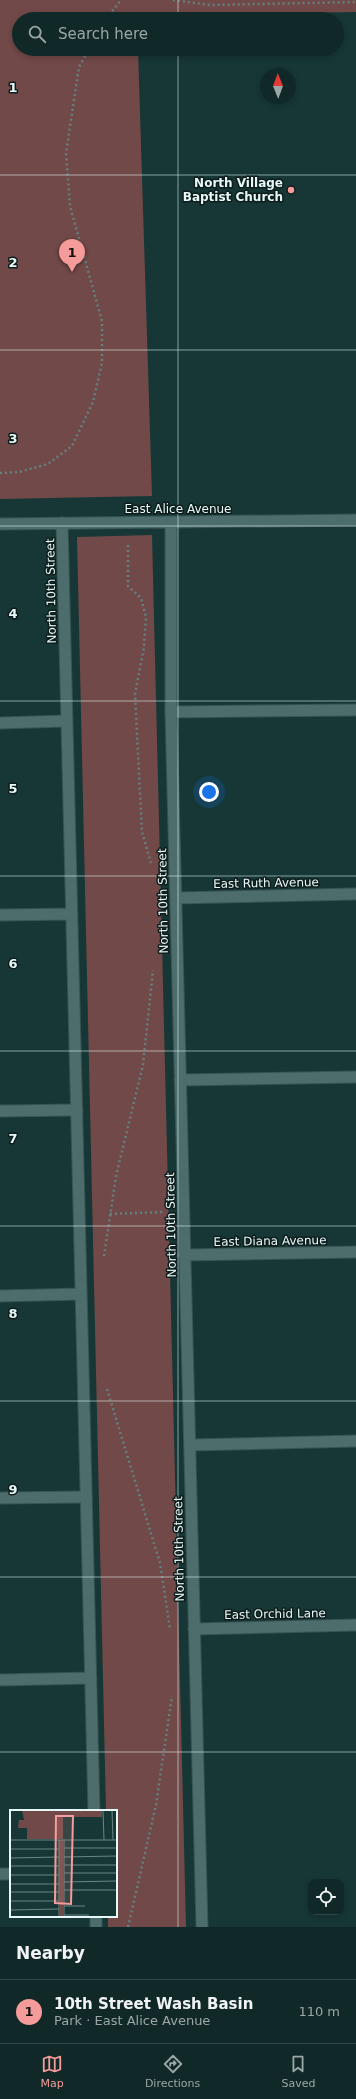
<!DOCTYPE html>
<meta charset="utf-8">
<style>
:root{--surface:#102928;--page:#193130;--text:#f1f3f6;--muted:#9ca6a8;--line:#304545;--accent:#f59b99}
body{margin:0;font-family:"DejaVu Sans",sans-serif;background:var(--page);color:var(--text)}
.controls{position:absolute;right:12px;bottom:12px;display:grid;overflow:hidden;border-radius:8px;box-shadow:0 2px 6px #0003}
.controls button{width:36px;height:36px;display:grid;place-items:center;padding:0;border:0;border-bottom:1px solid var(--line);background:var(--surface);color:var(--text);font:20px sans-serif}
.compass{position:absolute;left:260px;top:68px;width:36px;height:36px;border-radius:50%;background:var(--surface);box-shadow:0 2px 6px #0003;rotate:359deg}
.you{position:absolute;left:209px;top:792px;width:14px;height:14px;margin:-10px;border:3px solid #fff;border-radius:50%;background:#1a73e8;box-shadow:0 0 0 6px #1a73e833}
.badge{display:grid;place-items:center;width:26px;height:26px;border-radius:50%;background:var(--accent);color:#111;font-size:13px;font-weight:700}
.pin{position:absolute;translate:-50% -33px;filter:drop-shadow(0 1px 2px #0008)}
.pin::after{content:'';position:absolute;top:21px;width:14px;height:12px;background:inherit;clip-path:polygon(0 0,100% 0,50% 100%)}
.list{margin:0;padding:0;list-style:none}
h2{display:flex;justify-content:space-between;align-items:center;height:52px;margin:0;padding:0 16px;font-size:17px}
h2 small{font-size:13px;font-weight:400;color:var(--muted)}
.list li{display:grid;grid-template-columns:26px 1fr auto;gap:12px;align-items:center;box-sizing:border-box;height:64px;padding:0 16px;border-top:1px solid var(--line)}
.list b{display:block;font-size:15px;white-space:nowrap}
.list p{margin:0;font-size:13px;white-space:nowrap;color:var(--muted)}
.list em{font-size:13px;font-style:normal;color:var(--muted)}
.icon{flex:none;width:22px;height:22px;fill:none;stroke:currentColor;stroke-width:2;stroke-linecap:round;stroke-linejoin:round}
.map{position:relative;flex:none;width:356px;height:1927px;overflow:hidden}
.search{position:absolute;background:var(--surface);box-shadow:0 2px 6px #0003;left:12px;right:12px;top:12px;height:44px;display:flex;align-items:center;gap:10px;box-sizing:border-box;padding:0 14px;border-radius:22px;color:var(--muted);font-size:15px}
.sheet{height:116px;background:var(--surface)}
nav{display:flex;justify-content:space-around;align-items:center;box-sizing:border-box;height:56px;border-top:1px solid var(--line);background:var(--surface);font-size:11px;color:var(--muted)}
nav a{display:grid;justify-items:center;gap:2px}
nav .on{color:var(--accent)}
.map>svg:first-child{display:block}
.green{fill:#714948}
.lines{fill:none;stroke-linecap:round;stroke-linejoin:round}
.service-casing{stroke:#375352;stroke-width:13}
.minor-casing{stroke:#375352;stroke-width:13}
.path{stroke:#64807f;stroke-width:2.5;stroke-dasharray:2 3;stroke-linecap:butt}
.service{stroke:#4c6d6c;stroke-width:11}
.minor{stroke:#4c6d6c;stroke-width:11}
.grid{fill:none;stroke:#e6f9f8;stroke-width:1;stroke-opacity:0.55}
.poi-dot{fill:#f59b99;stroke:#0e1c1b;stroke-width:1.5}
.labels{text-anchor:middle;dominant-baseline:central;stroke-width:3;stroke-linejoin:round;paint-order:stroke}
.poi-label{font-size:12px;font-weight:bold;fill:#e6f9f8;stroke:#0e1c1b;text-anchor:end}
.street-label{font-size:12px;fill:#e6f9f8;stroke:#0e1c1b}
.inset-road{fill:none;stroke:#698584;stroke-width:1}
.view{fill:#f59b99;fill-opacity:0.15;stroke:#f59b99;stroke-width:2}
.inset-edge{fill:none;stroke:#e6f9f8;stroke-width:2}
.grid-label{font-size:13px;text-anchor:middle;font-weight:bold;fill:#e6f9f8;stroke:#0e1c1b;stroke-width:3;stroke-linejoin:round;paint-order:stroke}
</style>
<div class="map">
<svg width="356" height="1927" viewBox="0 0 356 1927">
<rect width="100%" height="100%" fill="#163736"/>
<path class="green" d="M0,0H356V12L137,15V19H19V49H138L152,496L0,499Z
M152,535L186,1927H108V1916H116V1811H106L77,537Z"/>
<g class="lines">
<g class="service-casing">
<path id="service" d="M171,712L356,710
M0,723L66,721
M180,1080L356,1077
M0,1111L77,1110
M190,1445L356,1441
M0,1498L86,1497
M0,1874H11"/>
</g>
<g class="minor-casing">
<path id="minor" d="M62,523L94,1811
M171,523V712L202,1927
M0,524L356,520
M176,898L356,894
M0,915L72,914
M184,1255L356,1252
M0,1296L81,1294
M194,1629L356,1625
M0,1680L91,1678
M96,1916V1927"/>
</g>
<path class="path" d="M173,0L210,5L356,2
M106,19L121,0
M0,473L19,472L48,464L72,446L93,402L102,363V321L70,206L66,153L79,67L89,49
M128,545V586L141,598L146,617L144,647L135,694L142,832L151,863
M110,1214L162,1212
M104,1256L116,1176L143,1065L153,970
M107,1389L160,1563L170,1629
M128,1927L156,1805L172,1696"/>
<use href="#service" class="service"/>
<use href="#minor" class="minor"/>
</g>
<path class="grid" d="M178,0V19M178,49V1927M0,175H356M0,350H356M0,526H356M0,701H356M0,876H356M0,1051H356M0,1226H356M0,1401H356M0,1577H356M0,1752H356"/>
<circle class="poi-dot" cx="291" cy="190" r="4"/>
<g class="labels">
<g class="poi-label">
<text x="283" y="183">North Village<tspan x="283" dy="14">Baptist Church</tspan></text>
</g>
<g class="street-label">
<text x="178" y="509">East Alice Avenue</text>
<text transform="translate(51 591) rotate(-91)">North 10th Street</text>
<text transform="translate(266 883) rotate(-1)">East Ruth Avenue</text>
<text transform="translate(163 901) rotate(-91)">North 10th Street</text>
<text transform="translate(171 1225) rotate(-91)">North 10th Street</text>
<text transform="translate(270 1241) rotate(-1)">East Diana Avenue</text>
<text transform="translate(179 1549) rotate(-91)">North 10th Street</text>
<text transform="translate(275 1614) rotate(-1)">East Orchid Lane</text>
</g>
</g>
<g transform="translate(10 1810)">
<rect width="107" height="107" fill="#163736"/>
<path d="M12,0H92V7H53V29H17V18H8L9,10H14ZM49,30H53V107H50Z" fill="#714948"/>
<path class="inset-road" d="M93,0L94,30M102,0L103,30M0,30H107M49,30V107M54,30V107M54,38H107M0,39H49M54,47L107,46M0,48L49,47M54,55H107M0,56H49M54,63H107M0,65H49M54,72L107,71M0,74H49M54,80H107M0,82H49M0,91H49M54,96H75M0,100L49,99M54,105H79"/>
<path class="view" d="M46,6H63L61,94L45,93Z"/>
<rect width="107" height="107" class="inset-edge"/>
</g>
<g class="grid-label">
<text x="13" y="92">1</text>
<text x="13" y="267">2</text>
<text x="13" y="443">3</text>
<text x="13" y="618">4</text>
<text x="13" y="793">5</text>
<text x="13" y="968">6</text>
<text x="13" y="1143">7</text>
<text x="13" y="1318">8</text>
<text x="13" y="1494">9</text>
</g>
</svg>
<div class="controls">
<button><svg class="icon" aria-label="locate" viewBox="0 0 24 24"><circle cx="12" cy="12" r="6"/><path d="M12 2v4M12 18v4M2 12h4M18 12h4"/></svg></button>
</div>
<svg class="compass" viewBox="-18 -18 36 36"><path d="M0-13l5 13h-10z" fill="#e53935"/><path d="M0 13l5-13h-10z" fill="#9ca6a8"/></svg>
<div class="you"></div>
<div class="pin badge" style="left:72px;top:272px">1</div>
<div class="search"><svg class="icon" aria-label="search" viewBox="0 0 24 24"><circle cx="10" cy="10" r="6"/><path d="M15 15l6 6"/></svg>Search here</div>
</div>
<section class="sheet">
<h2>Nearby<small></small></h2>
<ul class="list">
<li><span class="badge">1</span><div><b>10th Street Wash Basin</b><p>Park · East Alice Avenue</p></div><em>110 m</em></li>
</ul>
</section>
<nav>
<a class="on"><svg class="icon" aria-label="map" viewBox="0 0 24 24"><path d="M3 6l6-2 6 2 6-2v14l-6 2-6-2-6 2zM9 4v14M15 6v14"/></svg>Map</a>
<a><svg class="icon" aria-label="directions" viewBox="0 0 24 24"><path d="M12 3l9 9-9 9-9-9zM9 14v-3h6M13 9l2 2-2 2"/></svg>Directions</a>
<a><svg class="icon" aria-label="saved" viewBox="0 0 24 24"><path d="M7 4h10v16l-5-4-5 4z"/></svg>Saved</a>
</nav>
